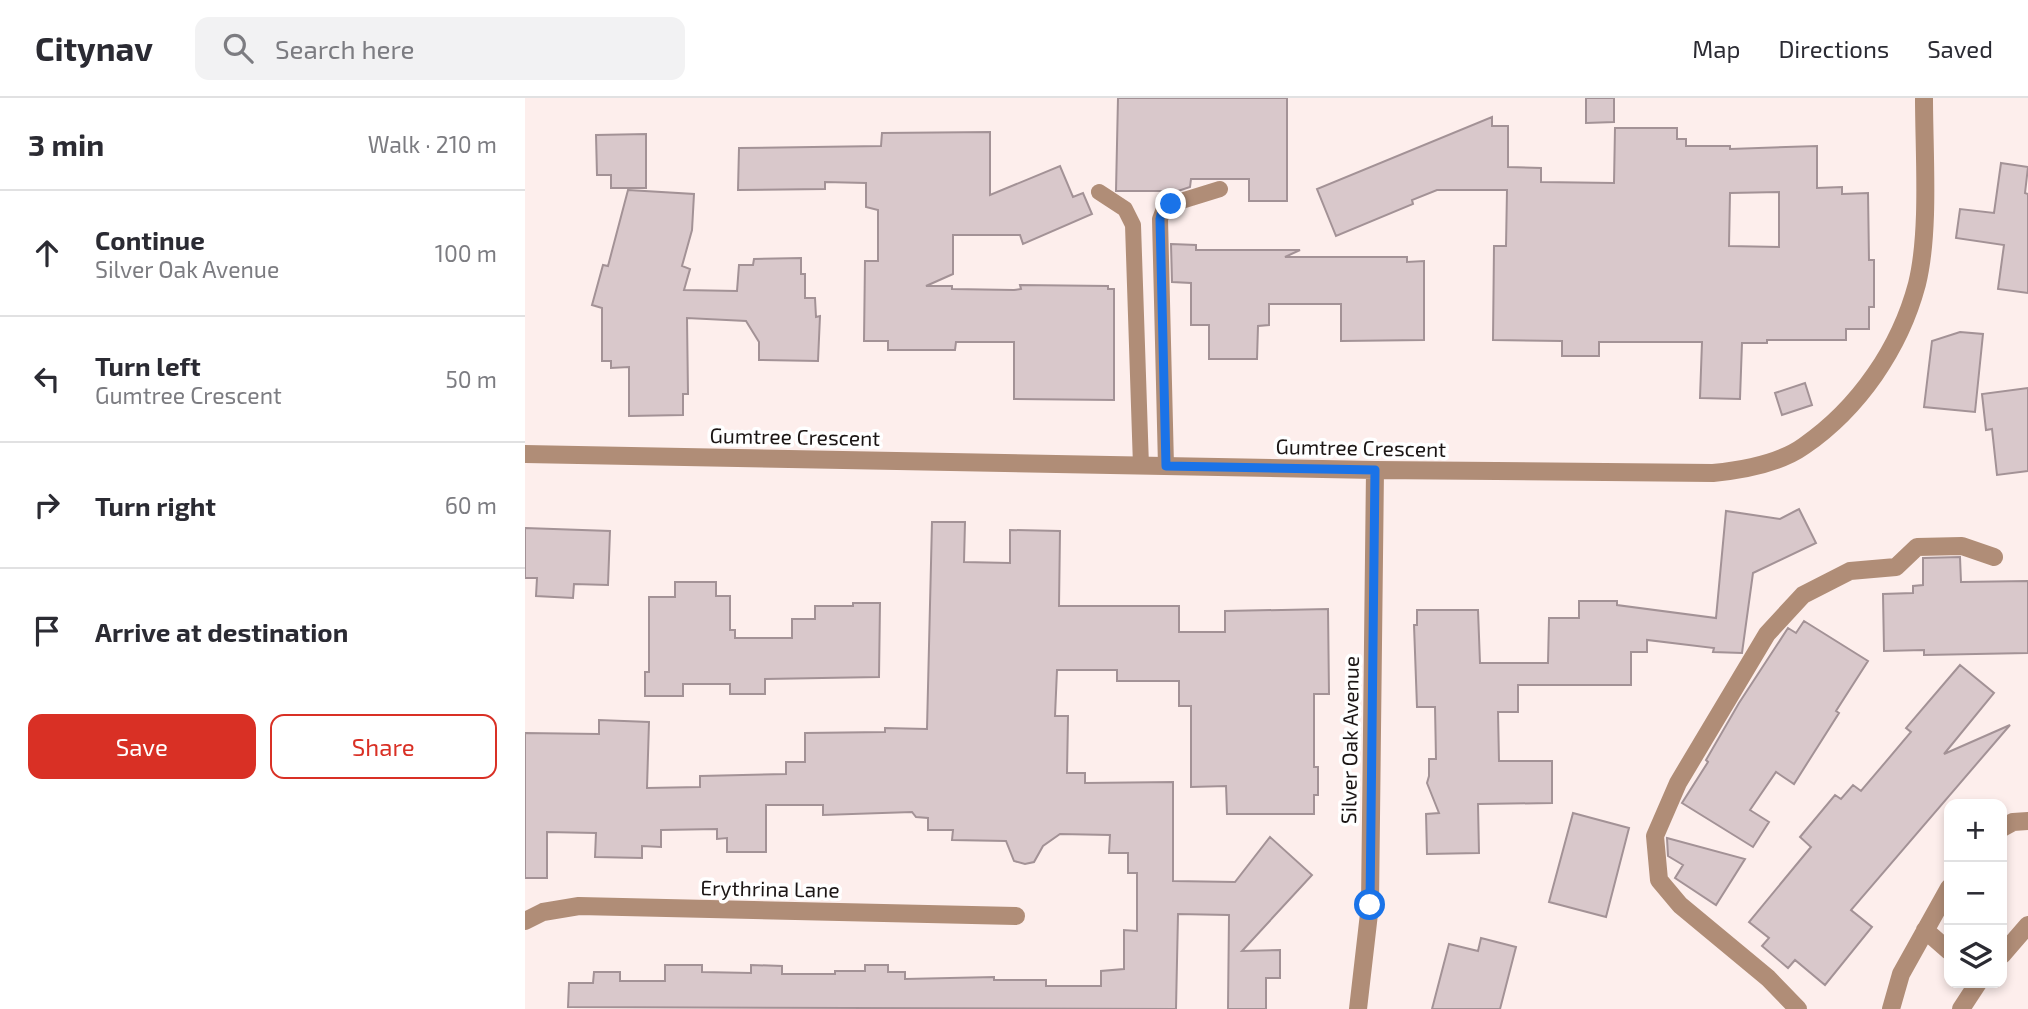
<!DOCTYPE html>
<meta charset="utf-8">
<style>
:root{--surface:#fff;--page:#f2f2f3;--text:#2b2b33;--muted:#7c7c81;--line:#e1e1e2;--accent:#d93025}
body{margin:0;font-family:"Exo 2",sans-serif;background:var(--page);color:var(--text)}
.controls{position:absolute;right:21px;bottom:21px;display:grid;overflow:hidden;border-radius:14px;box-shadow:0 4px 10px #0003}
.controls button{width:63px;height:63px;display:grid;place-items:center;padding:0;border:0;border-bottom:2px solid var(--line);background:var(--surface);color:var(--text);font:35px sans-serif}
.stop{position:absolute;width:21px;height:21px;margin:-16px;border:5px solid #1a73e8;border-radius:50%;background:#fff}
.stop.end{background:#1a73e8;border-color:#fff;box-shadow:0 2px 7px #0008}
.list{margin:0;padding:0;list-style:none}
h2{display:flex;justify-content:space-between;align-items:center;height:91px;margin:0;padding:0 28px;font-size:30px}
h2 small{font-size:23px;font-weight:400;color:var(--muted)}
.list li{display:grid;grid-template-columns:46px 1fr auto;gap:21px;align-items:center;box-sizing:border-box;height:126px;padding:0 28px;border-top:2px solid var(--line)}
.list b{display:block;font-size:26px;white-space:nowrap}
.list p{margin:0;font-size:23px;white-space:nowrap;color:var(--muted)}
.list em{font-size:23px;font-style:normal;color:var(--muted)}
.actions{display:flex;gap:14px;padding:21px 28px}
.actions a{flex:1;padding:16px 0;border:2px solid var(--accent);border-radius:14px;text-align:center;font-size:24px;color:var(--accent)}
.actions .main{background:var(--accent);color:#fff}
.icon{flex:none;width:38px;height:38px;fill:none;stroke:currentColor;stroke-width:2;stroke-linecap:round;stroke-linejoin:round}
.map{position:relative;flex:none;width:1503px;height:911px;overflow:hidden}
header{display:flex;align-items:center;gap:42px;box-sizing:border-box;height:98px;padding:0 35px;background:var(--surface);border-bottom:2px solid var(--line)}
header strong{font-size:33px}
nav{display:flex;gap:38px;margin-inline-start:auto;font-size:24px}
.search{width:490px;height:63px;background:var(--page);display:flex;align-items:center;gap:18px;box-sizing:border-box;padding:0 24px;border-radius:14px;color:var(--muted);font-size:26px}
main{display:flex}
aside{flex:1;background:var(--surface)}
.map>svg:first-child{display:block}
.building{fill:#d9c8cb;stroke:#a39296;stroke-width:2;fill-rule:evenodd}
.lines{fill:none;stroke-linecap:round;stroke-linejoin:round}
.service{stroke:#b08d77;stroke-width:16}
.minor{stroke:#b08d77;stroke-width:18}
.route{stroke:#1a73e8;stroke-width:9}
.labels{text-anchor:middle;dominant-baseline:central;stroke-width:7;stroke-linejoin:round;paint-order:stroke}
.street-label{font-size:21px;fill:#1c1615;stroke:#fff}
</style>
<header>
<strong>Citynav</strong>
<div class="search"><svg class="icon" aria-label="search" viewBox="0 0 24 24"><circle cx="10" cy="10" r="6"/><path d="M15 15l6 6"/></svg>Search here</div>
<nav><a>Map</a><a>Directions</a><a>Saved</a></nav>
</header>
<main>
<aside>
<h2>3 min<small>Walk · 210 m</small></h2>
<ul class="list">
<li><svg class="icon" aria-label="ahead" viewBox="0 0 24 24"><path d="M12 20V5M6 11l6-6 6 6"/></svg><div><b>Continue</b><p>Silver Oak Avenue</p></div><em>100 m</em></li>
<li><svg class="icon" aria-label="left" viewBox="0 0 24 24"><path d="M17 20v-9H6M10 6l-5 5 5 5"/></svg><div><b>Turn left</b><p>Gumtree Crescent</p></div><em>50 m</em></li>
<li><svg class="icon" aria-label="right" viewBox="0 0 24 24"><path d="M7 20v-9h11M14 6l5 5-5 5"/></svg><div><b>Turn right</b></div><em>60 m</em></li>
<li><svg class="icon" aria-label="arrive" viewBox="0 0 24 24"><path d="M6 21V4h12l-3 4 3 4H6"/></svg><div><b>Arrive at destination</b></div></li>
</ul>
<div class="actions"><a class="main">Save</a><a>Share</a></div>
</aside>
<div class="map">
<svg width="1503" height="911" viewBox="0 0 1503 911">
<rect width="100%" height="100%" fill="#fdeeec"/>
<path class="building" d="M593,0H762V103H724V81H666L665,89L653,93H591Z
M1061,0H1089V24L1061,25Z
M967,19V28H983V69L1016,70V84L1089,85L1090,30H1152V41H1161V48H1205V51L1292,48V90L1317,89V96L1343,95L1344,162H1349V209H1344V231H1321V242H1242V245H1217L1215,301L1175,300L1177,244H1074V258H1037V243L968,242L969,148H981L982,92H912L887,102L888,106L811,138L792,91ZM1254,94V149L1204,148L1205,95Z
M465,34V97L535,68L548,99L558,95L567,116L498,146L495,137H428V176L401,188H427V191L489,192L496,191L495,187L583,188V191H589V302L489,301V244H431L430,252H363V243H339L340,163H353V112L341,109V85L300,84V91L213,92L214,50L356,48L357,35Z
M121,36V90H86V77H72L71,37Z
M1476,65L1503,69L1500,95L1503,96V195L1473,191L1479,147L1431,140L1435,111L1469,115Z
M103,92L169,96L167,132L157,168L165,171L159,192L212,193L214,167H228L229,161L276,160V176H280V200H290L291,219L295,218L293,263L234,262V244L221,223L162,220L163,296H158V317L104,318V269L86,270V263H77V210L67,207L78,167L83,168Z
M646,146L671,147V152H775L760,159H882V164L899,163V242L816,243V206H744V227L733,228L732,261H684V227H666V185L647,184Z
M1435,234L1458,236L1450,314L1399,309L1407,243Z
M1280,285L1287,307L1257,317L1250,295Z
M1503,290V373L1472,377L1467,331L1461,332L1457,296Z
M1274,411L1291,445L1228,475L1217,555L1188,554L1189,550L1122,542V554H1106V587H993V614H973L974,663H1027V705L953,706L954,755L902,756L901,716L914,715L902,685L904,678V661H911L910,609H892L889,527H892V512H953L955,565H1023L1024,520H1054V503H1092V507L1191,520L1201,413L1255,421Z
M407,424H440L439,464L485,465V432L535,433L534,508H654V534H700V513L803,511L804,596H789V669H793V697H789V716H702L701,688L666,689V608H654V583H592V572H532L530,618H543L542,675H560V685L648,684V783L710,784L745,739L787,777L717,853L755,852V880H741V911H703L704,817L653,816L651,911L43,909L44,885H68L69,874H95V883H140V867H177V874L226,875V867L257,868V876H310V873H340V867H363V874H380V881L469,879V882H521V888H576V873L599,871V832L612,833V775H603V755H584L585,737L535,736L518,748L509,764L500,766L489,763L481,743L427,742L428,732H403V720L391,719L387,714L298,717V707H241V754H202V740L192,741V731L136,732V749L117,748V760L70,759L71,735L22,734V780H0V635L74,636V622L124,624L122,690L175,689V678L261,676V664H280V635L360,634V630L402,631Z
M0,430L85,433L83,487L49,486L48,500L11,498L12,480H0Z
M1435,459L1436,484L1503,483V555L1399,557V552L1359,553L1358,496L1388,495V488L1398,487V460Z
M150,484H191V498H205V532H210V540H267V521H290V508H328V505H355L354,579L240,581V596H205V586H158V598H120V574H124V499H150Z
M1279,523L1343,563L1311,613L1314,615L1269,686L1251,674L1225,712L1244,724L1228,749L1157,705L1183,664L1181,662L1214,605L1263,530L1271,535Z
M1435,567L1469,595L1419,656L1485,627L1326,812L1347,829L1300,887L1270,862L1263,870L1237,848L1244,840L1224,824L1286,749L1275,739L1310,697L1316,701L1328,687L1336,693L1386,634L1381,630Z
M1048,715L1104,730L1081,819L1024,804Z
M1142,740L1220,761L1191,807L1150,780L1158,767L1143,758Z
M956,840L991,849L975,911H907L924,846L953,853Z"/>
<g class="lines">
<path class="service" d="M574,94L600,111L608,127L616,368
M641,368L635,121L640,108L695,91"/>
<path class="minor" d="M0,356L850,372L1188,375C1218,372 1254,366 1279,348C1334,310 1375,250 1392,186C1405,133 1399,56 1399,0
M1477,730L1488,724L1503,723
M0,823L18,814L54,808L491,818
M1400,832L1424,853
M1477,857L1503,827
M833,911L845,807L850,372
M1273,911L1243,880L1155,807L1134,782L1130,738L1153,685L1242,536L1278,497L1325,473L1371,469L1392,449L1437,448L1469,459
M1366,911L1376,876L1424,790
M1436,911L1453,885"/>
</g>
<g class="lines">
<path class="route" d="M646,106C637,108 637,113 635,121L641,368L850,372L845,807"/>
</g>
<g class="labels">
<g class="street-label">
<text transform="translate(270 338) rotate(1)">Gumtree Crescent</text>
<text transform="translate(836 349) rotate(1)">Gumtree Crescent</text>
<text transform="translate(824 642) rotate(-89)">Silver Oak Avenue</text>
<text transform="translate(245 790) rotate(1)">Erythrina Lane</text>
</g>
</g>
</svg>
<div class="controls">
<button>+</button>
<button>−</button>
<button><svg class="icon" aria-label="layers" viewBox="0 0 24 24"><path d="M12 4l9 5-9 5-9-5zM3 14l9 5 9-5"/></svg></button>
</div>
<div class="stop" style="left:845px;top:807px"></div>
<div class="stop end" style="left:646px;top:106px"></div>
</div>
</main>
